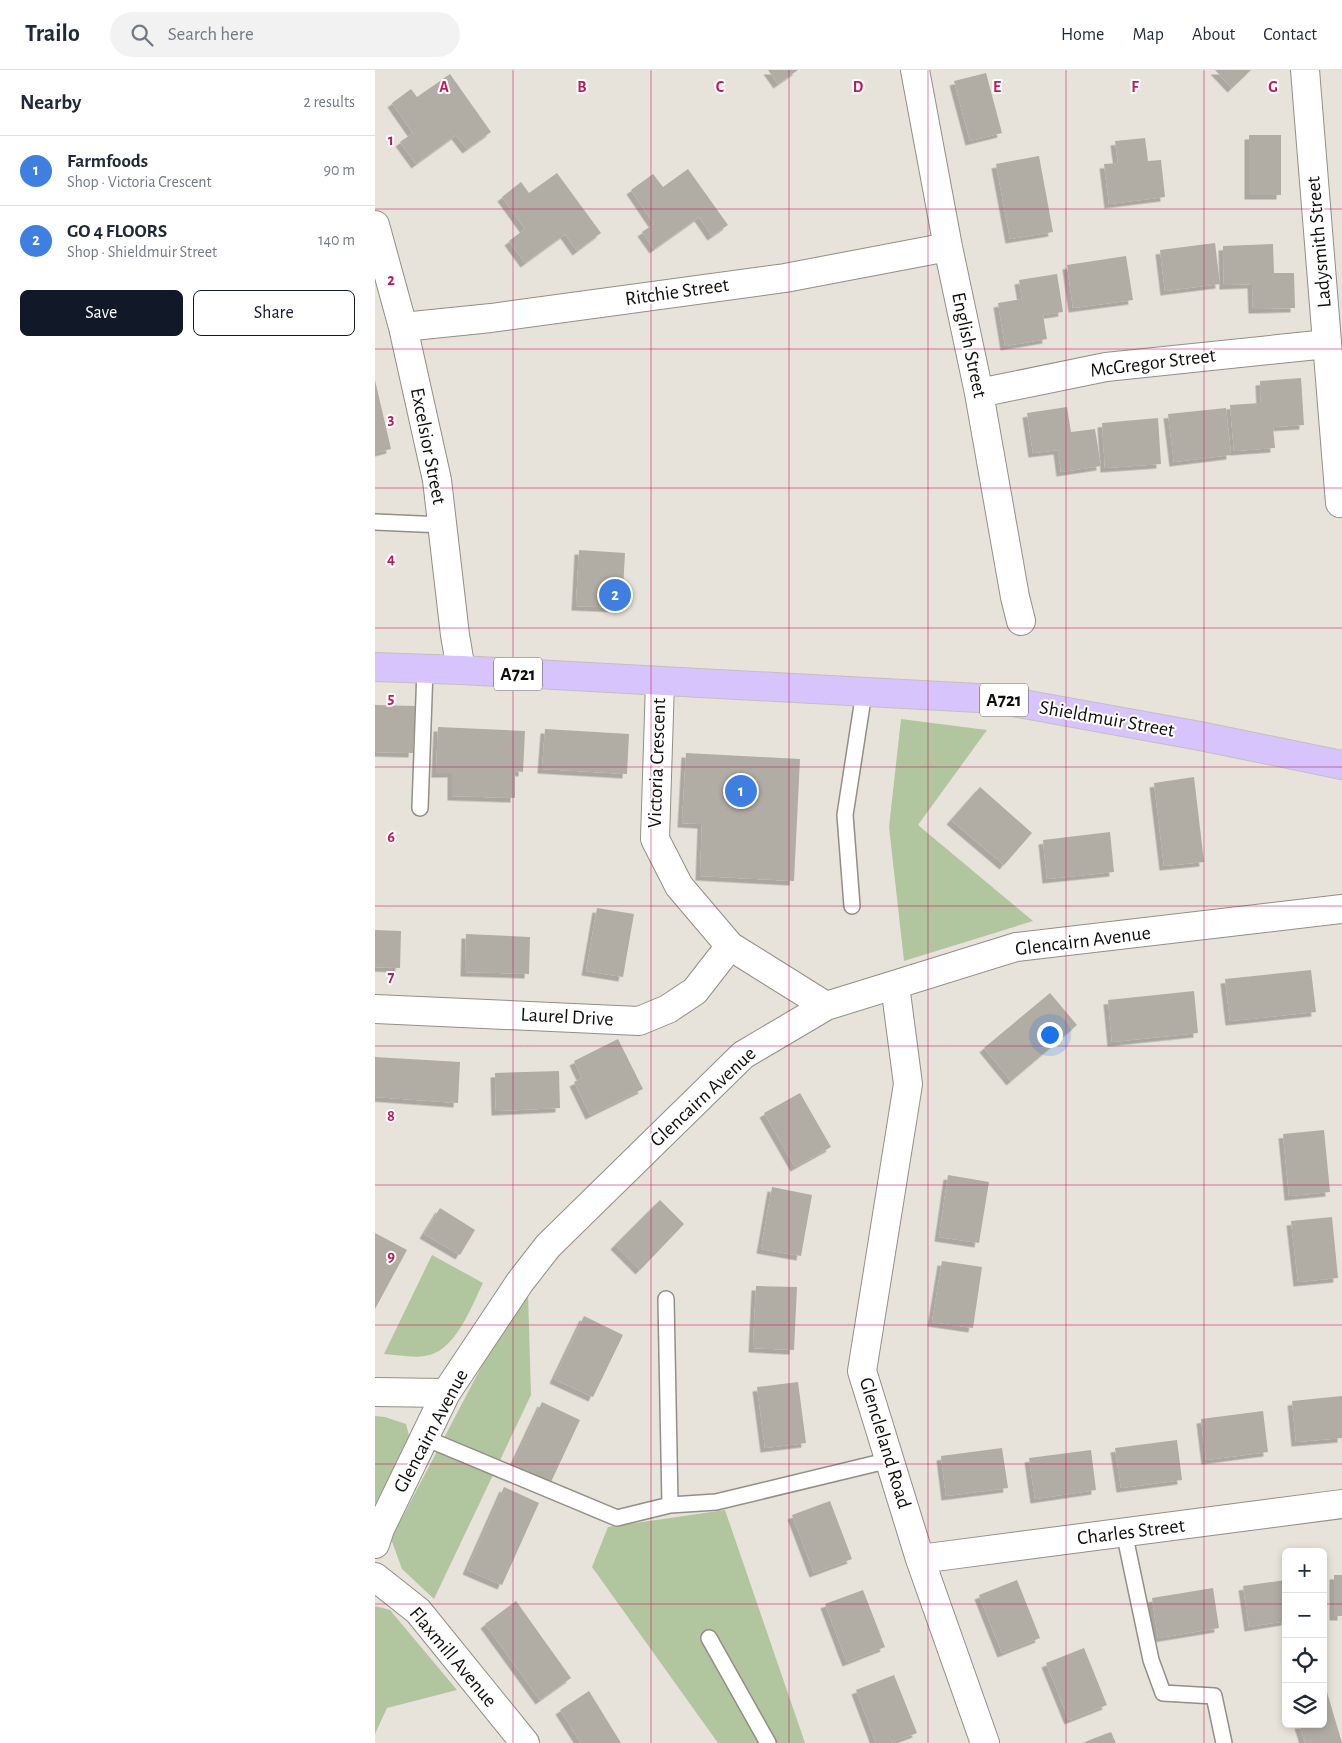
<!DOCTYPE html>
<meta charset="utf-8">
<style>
:root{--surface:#fff;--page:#f2f2f3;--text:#1f2937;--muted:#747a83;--line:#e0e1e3;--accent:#111827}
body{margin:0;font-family:"Alegreya Sans",sans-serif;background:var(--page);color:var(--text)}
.controls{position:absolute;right:15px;bottom:15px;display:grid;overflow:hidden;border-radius:8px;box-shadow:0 2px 8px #0003}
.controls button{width:45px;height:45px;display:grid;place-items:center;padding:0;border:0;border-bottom:1px solid var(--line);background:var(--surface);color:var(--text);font:25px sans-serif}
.you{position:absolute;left:674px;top:964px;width:18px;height:18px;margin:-12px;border:4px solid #fff;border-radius:50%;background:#1a73e8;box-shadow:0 0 0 8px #1a73e833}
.badge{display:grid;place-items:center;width:32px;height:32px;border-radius:50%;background:var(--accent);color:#fff;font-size:16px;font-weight:700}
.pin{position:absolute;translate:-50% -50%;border:2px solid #fff;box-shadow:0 1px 5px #0006}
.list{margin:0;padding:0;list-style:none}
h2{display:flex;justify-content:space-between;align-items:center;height:65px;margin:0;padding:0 20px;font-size:21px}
h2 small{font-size:16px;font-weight:400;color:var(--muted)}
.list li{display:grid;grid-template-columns:32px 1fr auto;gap:15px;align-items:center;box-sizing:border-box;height:70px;padding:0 20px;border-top:1px solid var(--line)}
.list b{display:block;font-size:19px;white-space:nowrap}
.list p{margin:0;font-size:16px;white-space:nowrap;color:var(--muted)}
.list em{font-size:16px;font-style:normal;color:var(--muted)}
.actions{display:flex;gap:10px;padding:15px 20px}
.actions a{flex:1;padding:11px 0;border:1px solid var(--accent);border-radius:8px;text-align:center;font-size:18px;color:var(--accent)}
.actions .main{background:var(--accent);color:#fff}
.icon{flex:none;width:28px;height:28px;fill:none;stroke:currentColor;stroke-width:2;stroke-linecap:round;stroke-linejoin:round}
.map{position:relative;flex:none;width:967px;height:1673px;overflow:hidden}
header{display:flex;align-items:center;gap:30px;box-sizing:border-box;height:70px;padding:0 25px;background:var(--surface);border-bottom:1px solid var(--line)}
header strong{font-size:24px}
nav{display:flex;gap:28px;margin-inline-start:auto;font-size:18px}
.search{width:350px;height:45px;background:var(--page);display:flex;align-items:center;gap:12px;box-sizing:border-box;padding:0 18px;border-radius:28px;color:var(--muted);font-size:19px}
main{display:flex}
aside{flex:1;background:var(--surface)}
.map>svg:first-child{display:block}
.green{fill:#b1c69e}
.building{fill:#b1aca4;filter:url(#shadow)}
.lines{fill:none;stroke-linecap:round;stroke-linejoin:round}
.lane-casing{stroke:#938e86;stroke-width:18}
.street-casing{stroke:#938e86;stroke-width:30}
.primary-casing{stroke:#c1c0c0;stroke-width:30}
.lane{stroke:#fff;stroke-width:15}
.street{stroke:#fff;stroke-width:28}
.primary{stroke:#d8c4fc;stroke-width:28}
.grid{fill:none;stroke:#c2185b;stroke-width:1;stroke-opacity:0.55}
.labels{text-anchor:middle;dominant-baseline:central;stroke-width:4;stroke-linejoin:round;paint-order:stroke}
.shield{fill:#fff;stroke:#585654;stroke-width:1}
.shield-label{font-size:19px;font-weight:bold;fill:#100e0b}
.street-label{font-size:20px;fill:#100e0b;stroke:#fff}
.grid-label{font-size:16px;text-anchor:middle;font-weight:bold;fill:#c2185b;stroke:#fff;stroke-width:4;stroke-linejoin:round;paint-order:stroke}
</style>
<header>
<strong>Trailo</strong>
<div class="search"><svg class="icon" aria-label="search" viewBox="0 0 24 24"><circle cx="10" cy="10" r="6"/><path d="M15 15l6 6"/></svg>Search here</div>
<nav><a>Home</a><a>Map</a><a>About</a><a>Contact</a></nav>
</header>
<main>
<aside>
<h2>Nearby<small>2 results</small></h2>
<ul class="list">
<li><span class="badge" style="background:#3f7fe0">1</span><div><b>Farmfoods</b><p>Shop · Victoria Crescent</p></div><em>90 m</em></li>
<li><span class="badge" style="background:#3f7fe0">2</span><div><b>GO 4 FLOORS</b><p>Shop · Shieldmuir Street</p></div><em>140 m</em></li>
</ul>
<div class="actions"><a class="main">Save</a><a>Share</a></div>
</aside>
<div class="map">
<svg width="967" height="1673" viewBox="0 0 967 1673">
<defs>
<filter id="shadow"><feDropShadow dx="-4.5" dy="4.5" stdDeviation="0" flood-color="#0004"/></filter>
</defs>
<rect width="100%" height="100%" fill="#e8e3da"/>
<path class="green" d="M526,649L612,660L543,755L658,851L529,891L514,757Z
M57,1185L108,1213C97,1235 84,1272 60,1283C46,1290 25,1285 9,1284Z
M153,1223L156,1325L59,1529L27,1499L16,1469L134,1244Z
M0,1346L10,1347L31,1354L36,1373L0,1451Z
M350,1440L430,1673H343L217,1497L233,1457Z
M0,1536L15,1540L82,1620L12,1638L0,1664Z"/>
<path class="building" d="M393,0H423L403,14Z
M840,0H876L857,18Z
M611,3L627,63L595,71L579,11Z
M75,4L116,62L92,79L81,65L41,94L25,72L38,63L17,33L36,19L42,27Z
M874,65H906V125H874Z
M770,68L773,91L786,90L790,127L734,134L729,94L743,93L740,71Z
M664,86L678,162L635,169L621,94Z
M313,99L353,155L337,166L324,147L279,179L267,162L279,154L256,120L278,104L288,117Z
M182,103L226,163L202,181L190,164L150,193L134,171L150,159L127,127L146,112L154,123Z
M840,173L845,214L790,221L785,180Z
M898,174L899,203H919L920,238L878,239L877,214L849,215L848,176Z
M751,186L758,230L698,238L692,195Z
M682,204L688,242L668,245L672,269L630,276L623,233L647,229L644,210Z
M926,308L929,355L898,357L900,378L859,381L855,335L886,333L885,311Z
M0,310L16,379L0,383Z
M692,337L696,362L720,359L726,396L686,402L683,380L658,383L652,343Z
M851,338L856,385L799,392L793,344Z
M783,348L786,394L730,398L727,353Z
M204,480L250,483L247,538L201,536Z
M0,635L40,636L38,683L0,682Z
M63,657L150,661L148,702L140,701V728L77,726V703H61Z
M170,659L254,664L252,704L167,699Z
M311,683L425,689L419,811L325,806L327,754L307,753Z
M819,707L829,792L789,796L779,713Z
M605,717L657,763L629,795L576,750Z
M735,762L739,802L672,809L668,770Z
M222,838L259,844L248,907L211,901Z
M0,860L26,861L25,898L0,897Z
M91,864L155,867L154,904L90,902Z
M936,900L941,942L855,951L850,909Z
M819,921L823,963L737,972L733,930Z
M675,923L702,955L636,1011L609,978Z
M243,969L268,1019L215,1045L199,1012L207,1008L199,991Z
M0,987L85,992L83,1033L0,1027Z
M184,1001L185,1038L121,1041L120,1003Z
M425,1023L456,1077L420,1097L389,1043Z
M949,1060L955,1122L914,1126L908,1064Z
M573,1105L614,1112L604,1173L564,1167Z
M397,1117L437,1125L426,1186L386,1179Z
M285,1130L309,1154L265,1200L240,1175Z
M65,1138L100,1160L85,1185L49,1164Z
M957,1147L963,1208L923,1212L916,1151Z
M0,1163L32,1180L0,1239Z
M567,1191L607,1197L598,1258L557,1252Z
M381,1216L422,1217L419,1280L378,1278Z
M209,1246L248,1265L218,1327L179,1309Z
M423,1312L431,1373L390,1378L382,1317Z
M967,1326V1368L921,1372L917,1331Z
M167,1332L205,1350L176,1412L138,1394Z
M888,1341L893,1382L831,1390L826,1349Z
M802,1370L807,1410L746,1418L740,1378Z
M627,1378L633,1418L571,1426L566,1386Z
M716,1380L721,1420L660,1429L654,1388Z
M129,1417L164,1433L127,1515L92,1500Z
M455,1431L477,1489L439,1503L417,1445Z
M959,1505H967V1546H959Z
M642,1510L665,1568L627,1583L604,1525Z
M911,1510V1551L874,1557L868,1516Z
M838,1518L844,1558L783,1568L777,1528Z
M488,1520L510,1577L472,1592L450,1534Z
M141,1531L196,1608L165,1630L110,1554Z
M709,1578L732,1635L694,1650L671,1593Z
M519,1605L542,1663L515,1673H501L481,1620Z
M948,1612H949L967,1673H930L924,1654H948Z
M214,1621L246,1673H206L185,1640Z
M736,1662L741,1673H708L717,1669Z"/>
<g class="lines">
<g class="lane-casing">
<path id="lane" d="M0,452L68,455
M45,738L50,599
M477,836L470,745L489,622
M291,1229L295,1435
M50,1368L242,1448L295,1435L341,1432L515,1390
M749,1462L776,1590L788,1623L839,1626L849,1673
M334,1568L393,1673"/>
</g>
<g class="street-casing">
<path id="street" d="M540,0L573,177L604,323L640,527L646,551
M930,0L965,433
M0,155L28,257L62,410L80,565L86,600
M28,257L116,248L410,208L573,177
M604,323L731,297L952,274
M285,612L280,769L304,816L355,876L451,936
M520,915L533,1014L487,1301L545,1489L610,1673
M0,939L264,951L293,939L320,921L355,876
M0,1322L71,1323
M0,1474L5,1459L71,1323L145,1212L173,1176L368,985L451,936L641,877L967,839
M545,1489L967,1434
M0,1507L43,1541L150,1673"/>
</g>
<g class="primary-casing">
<path id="primary" d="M0,597L86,600L621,629L825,666L967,695"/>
</g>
<use href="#lane" class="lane"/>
<use href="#street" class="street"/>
<use href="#primary" class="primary"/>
</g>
<path class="grid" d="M138,0V1673M276,0V1673M414,0V1673M553,0V1673M691,0V1673M829,0V1673M0,139H967M0,279H967M0,418H967M0,558H967M0,697H967M0,836H967M0,976H967M0,1115H967M0,1255H967M0,1394H967M0,1534H911M948,1534H967"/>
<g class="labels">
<g class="shield">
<rect x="119" y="587.5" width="48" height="33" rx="4"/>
<rect x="605" y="613.5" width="48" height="33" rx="4"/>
</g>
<g class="shield-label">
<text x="143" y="604">A721</text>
<text x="629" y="630">A721</text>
</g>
<g class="street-label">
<text transform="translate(944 172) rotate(-95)">Ladysmith Street</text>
<text transform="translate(302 222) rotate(-8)">Ritchie Street</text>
<text transform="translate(594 275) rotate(78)">English Street</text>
<text transform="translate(778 293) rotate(-7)">McGregor Street</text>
<text transform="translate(53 376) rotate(79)">Excelsior Street</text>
<text transform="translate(732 649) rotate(10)">Shieldmuir Street</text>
<text transform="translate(282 693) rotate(-88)">Victoria Crescent</text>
<text transform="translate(708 871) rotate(-7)">Glencairn Avenue</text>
<text transform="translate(192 947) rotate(3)">Laurel Drive</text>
<text transform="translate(328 1027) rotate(-43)">Glencairn Avenue</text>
<text transform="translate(56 1361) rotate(-62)">Glencairn Avenue</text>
<text transform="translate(510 1373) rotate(73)">Glencleland Road</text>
<text transform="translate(756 1462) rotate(-7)">Charles Street</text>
<text transform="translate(78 1587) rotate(50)">Flaxmill Avenue</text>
</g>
</g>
<g class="grid-label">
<text x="69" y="22">A</text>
<text x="207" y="22">B</text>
<text x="345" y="22">C</text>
<text x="483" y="22">D</text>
<text x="622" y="22">E</text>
<text x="760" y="22">F</text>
<text x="898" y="22">G</text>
<text x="16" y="75">1</text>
<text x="16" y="215">2</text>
<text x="16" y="354">3</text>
<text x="16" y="494">4</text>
<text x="16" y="633">5</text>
<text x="16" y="772">6</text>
<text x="16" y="912">7</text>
<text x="16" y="1051">8</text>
<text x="16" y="1191">9</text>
</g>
</svg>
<div class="controls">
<button>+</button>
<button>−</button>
<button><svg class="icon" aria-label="locate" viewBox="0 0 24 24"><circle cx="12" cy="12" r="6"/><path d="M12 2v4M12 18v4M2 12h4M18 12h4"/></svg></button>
<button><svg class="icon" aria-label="layers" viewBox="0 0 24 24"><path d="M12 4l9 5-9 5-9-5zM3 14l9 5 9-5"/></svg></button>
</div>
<div class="you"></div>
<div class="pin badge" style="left:366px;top:721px;background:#3f7fe0">1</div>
<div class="pin badge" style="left:240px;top:525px;background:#3f7fe0">2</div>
</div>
</main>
